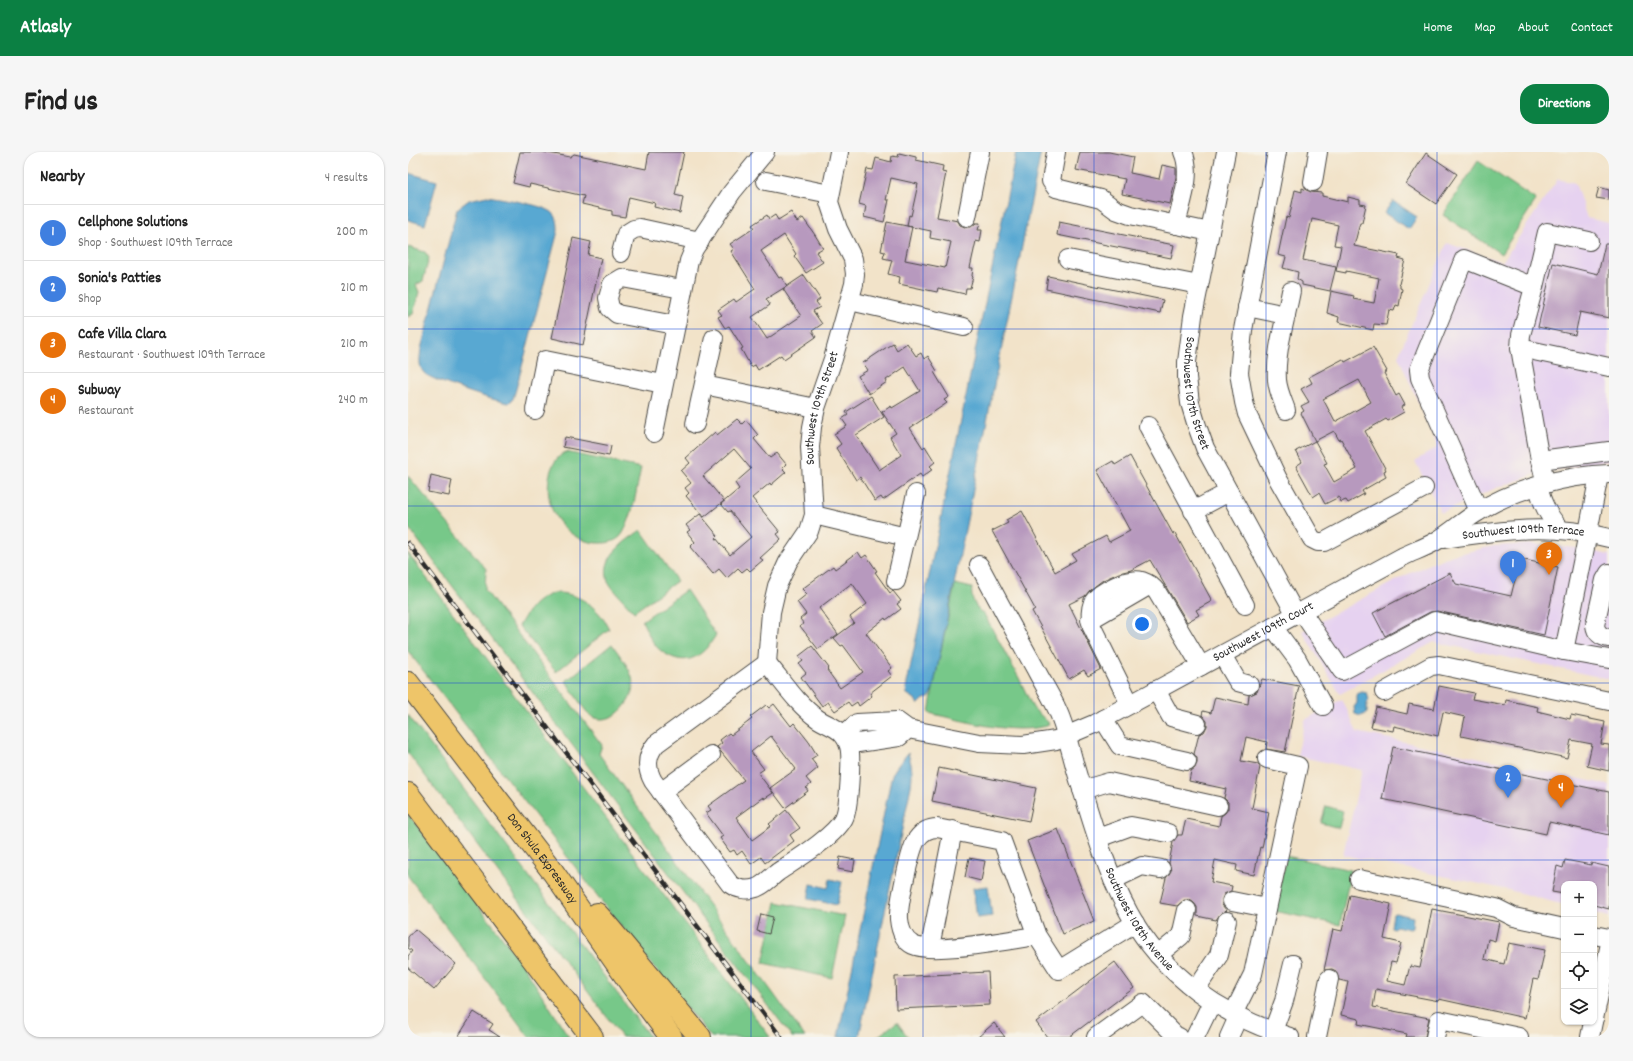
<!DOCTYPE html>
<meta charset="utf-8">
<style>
:root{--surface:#fff;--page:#f6f6f6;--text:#222;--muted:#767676;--line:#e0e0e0;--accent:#0b8043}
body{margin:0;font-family:Dekko,sans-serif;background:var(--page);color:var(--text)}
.controls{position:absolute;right:12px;bottom:12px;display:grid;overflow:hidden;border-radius:8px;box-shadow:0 1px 3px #0004}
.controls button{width:36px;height:36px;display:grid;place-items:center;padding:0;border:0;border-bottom:1px solid var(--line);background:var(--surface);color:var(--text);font:20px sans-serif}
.you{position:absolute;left:734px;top:472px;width:14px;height:14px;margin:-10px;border:3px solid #fff;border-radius:50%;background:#1a73e8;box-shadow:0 0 0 6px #1a73e833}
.badge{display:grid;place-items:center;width:26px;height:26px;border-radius:50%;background:var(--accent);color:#fff;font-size:13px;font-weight:700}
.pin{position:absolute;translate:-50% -33px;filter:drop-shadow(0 1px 2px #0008)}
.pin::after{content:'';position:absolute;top:21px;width:14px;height:12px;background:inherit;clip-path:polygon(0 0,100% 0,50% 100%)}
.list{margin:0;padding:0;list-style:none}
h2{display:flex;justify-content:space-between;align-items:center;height:52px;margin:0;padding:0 16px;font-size:17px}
h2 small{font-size:13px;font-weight:400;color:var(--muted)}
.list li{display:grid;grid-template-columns:26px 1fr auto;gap:12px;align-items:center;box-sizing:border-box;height:56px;padding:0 16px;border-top:1px solid var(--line)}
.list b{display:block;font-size:15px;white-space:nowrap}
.list p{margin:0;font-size:13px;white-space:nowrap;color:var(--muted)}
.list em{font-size:13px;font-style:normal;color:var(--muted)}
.icon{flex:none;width:22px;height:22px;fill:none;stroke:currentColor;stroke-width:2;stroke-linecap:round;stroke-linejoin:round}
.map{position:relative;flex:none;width:1201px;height:885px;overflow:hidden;border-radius:16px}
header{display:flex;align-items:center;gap:24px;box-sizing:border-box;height:56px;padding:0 20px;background:var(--accent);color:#fff}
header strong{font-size:19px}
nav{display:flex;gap:22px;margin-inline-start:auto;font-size:14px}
.intro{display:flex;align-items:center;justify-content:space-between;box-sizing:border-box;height:96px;padding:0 24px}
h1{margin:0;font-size:28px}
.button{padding:10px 18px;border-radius:16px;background:var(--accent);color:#fff;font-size:14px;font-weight:700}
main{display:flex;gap:24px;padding:0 24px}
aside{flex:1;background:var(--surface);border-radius:16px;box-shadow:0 1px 3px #0004}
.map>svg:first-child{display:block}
.built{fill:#e6d2f0}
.green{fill:#77c889;stroke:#517a5a}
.water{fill:#58a8d2;stroke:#426a7e}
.building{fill:#b799be;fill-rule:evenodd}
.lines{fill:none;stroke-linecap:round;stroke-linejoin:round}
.minor-casing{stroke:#494743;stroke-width:20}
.highway-casing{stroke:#494743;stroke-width:24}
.minor{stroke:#fff;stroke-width:18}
.highway{stroke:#eec569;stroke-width:22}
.rail-casing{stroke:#2b2b2b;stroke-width:4.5}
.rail{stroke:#f7f3e8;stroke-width:3;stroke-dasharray:9;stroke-linecap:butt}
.grid{fill:none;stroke:#1d4ed8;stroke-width:1;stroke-opacity:0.55}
.labels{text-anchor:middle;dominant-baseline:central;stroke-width:3.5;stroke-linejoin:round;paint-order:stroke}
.street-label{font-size:13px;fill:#2b2b2b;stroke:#f7f3e8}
</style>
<header>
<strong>Atlasly</strong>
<nav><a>Home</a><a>Map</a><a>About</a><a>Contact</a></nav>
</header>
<div class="intro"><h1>Find us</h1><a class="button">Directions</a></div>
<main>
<aside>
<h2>Nearby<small>4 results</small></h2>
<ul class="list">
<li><span class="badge" style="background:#3f7fe0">1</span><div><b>Cellphone Solutions</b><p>Shop · Southwest 109th Terrace</p></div><em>200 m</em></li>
<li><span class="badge" style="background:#3f7fe0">2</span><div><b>Sonia's Patties</b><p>Shop</p></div><em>210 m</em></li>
<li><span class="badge" style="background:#e8710a">3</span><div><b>Cafe Villa Clara</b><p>Restaurant · Southwest 109th Terrace</p></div><em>210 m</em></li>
<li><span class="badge" style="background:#e8710a">4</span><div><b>Subway</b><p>Restaurant</p></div><em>240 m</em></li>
</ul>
</aside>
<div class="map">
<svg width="1201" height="885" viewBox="0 0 1201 885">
<rect width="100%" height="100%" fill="#f7f3e8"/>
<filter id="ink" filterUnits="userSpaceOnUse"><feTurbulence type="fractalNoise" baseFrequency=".025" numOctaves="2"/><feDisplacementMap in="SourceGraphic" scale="8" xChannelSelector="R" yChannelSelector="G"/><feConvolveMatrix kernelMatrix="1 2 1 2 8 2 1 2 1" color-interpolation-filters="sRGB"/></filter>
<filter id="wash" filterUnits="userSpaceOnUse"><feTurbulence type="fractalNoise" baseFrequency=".012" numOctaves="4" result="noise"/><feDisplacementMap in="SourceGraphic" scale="16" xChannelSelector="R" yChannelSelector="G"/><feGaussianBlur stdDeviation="0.9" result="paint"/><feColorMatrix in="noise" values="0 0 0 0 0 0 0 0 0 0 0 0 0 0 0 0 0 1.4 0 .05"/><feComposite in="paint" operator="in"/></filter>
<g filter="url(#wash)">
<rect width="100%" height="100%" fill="#f2e3c9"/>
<path class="built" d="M1150,27L1167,31L1179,66L1201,71V309L1172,313L1128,322L1088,336L1033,361L1007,309L1030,295L990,204L1039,91L1094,110Z
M1123,392L1170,396L1201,403V527L1026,490L932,542L894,479L998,423L1024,411L1045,403L1068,398L1086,394Z
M934,547L949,580L1201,633V765L1186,761V732H1156V753L1101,738L935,703L954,618L889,604L897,568Z"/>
<path class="green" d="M1070,9L1128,48L1093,102L1035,63Z
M0,95L17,100L21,106L15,129L8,133L11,140L5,162L0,165Z
M158,300L233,316C228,338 226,362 215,381C210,389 202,391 194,391C175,392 158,381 148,365C136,347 137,309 158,300Z
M0,324L78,417L77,438L194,593L191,602L397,885H384L0,375Z
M233,378L269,429L226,460C220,453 203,436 200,429C192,405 216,390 233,378Z
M0,401L362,885H303L226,791L0,499Z
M547,432L564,436C562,445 568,458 576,462L611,526L625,556L641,571L639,574C602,583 557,569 521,561L525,537Z
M278,438L308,483C294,506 277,517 252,498C244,492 239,478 234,469Z
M146,441C170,440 191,455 201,477L148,520L111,474C121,457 126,448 146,441Z
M204,492C211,503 223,516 225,530C227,550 203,576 183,564C177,560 163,537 158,529Z
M0,563L242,885H214L0,601Z
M918,654L935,659L931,676L913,671Z
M0,662L111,807L161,885H121L0,724Z
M878,704L943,718L932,773L866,759Z
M368,750L437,764L424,826L355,811Z
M489,870L500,885H469Z"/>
<path class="water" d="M608,0H633L525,537L521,546L516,547L510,553L507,547L499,542L498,536Z
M0,21L29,29L17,73L0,68Z
M79,44C92,46 137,53 145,61C150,66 150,73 150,79L108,237L105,247L101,251C89,250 22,228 16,221C10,214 12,205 13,197L49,57L61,48Z
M985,49L1009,65L1001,77L976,61Z
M954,540L959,541L961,548L959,551V561L953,564L947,562L946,555L949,551V542Z
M500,601C504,615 505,618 503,634L451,885H430L483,627C486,616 493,610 500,601Z
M422,727L434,730L429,753L400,747L403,732L420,736Z
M580,734L584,764L569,766L565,736Z
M987,761L1005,765L1004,776L1002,777L988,774L986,776L983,775L985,762Z"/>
<g id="blocks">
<path class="building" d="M112,0H135L162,5L166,2L238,17L241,0H276L267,43L275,45L272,61L246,55L247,51L221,45L217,65L204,63V59L174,52L176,44L122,32L121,35L105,31Z
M672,0H701L725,5L722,21L751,27L754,13L768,16V25L762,52L714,42L717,27L668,18Z
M491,1L508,5V8L535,14L534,20L538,21L529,65L550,69L552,73L557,75H563L568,71H572L570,78H574L572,90L568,89L562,116H565L564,124L565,125L562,136H558L557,142L530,136L529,140L491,132L492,125L480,122L484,108L475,106L477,100L473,99L479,70L504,75L497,108L537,116L543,90L522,86L523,79L499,74L501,63L503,64L510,32L483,26L478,48H481L476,70L456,65L458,54L451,52L459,17L465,18L468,6L483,10L484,4L490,5Z
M1018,1L1049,22L1028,52L998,32Z
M1191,35L1201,38V48L1188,46Z
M894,36L903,40L914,41V44L940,50V45L952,48V52L958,53L954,71H952L946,94L991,103L990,106L997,108L991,132L992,133V136L994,137L991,154L988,153L986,159L981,158L978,173L966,172L965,178L930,170L931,165L919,161L923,139L946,144L945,147L966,151L971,126L938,119V121L928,119L933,94L926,93L930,73L904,67L895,108L928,115L922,139L894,133V130L889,127L890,120L875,116L878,105L870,103L878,65L881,66L887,38L894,40Z
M383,60L389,70L395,66L407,83L415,96L408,100L415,110L398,121L386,104L388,102L376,83L353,99L371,126L373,125L379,134L358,147L362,153L344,165L359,187L393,164L375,137L396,123L412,147L408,150L412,155L405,159L414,172L404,179L408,185L376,207L373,203L350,218L347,213L343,215L333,197L335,196L321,174L317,176L310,165L314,163L310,158L326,147L328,150L347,137L323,99L326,97L322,92L346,76L344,73L359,63L361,67L367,63L370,68Z
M651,70L766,93L763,106L649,83Z
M165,86L183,90L180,103L193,106L175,193L144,186Z
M1197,92H1201V166L1172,160L1167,183L1130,175L1145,111L1190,122Z
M640,124L755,148L752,161L638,137Z
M485,191L489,198L499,191L508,204L513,201L516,207L520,204L529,219L526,220L541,245L536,248L539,251L502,276L515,296L517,294L527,310L522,314L525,317L514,325L512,322L475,348L473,345L467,349L452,325L448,328L428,296L433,292L426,282L439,274L434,267L440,263L438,260L463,244L476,265L448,283L471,318L493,303L482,285L488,281L474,260L483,254L484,256L512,239L497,215L478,228L479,230L461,242L450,224L460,218L455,211Z
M965,195L979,219L976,221L988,244L991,242L997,253L993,255L996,260L980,269L978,267L957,279L978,318L976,319L978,325L957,337L954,339L956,342L940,351L938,348L933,350L931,345L917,352L911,341L905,345L888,314L894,310L888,299L907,289L919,311L916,312L926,330L949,317L933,287L931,288L926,279L907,289L893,261L896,259L893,254L901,250L893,237L904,231L901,225L935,207L937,210ZM951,228L963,250L927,270L915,247Z
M329,267L334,272L338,268L350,283L346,287L362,306L369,301L378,312L374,316L378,320L363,333L362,331L344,346L372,380L369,382L373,387L352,406L355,408L342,419L339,416L334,420L330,416L319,426L311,417L305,422L282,395L287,390L279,380L282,378L278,373L292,362L310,384L308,386L322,403L343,385L322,359L320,360L313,352L331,337L327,331L343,317L326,297L295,324L316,349L296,365L278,344L281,341L277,336L283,331L273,319L282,311L278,306L307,280L309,283Z
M157,285L203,294L201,304L155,295Z
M722,304L765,382L767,381L804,449L788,458L791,463L779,470L742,408L723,418L711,421L695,428L682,438L677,444L661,452L693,517L680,524L676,518L661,527L624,459L627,457L584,379L600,371L598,368L614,359L647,420L668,408L664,402L698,384L701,390L722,379L689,318L705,309L707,313Z
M23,323L44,328L41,344L20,340Z
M450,400L454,406L458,403L469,419L467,420L482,441L485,439L493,449L489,452L493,457L478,468L477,466L458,481L484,516L480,519L484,524L462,541L464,544L451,554L449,550L443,554L440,550L427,559L420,550L414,554L393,525L398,521L391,512L395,509L391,504L404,494L421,516L419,518L432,536L455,520L435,493L433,494L426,486L446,471L442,465L459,452L444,431L411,456L430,482L410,497L392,474L396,472L392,467L398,462L389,450L399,442L394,437L425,414L427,417Z
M1112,407L1150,415L1136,483L1029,459L1022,460L977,484L965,461L1042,421L1048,432L1103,444Z
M854,527L891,534L877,600L858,597L859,590L838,585L833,609L850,612L852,615L844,656L861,660L854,696L852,695L846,723L828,719L829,713L807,708L803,730L824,734L823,739L816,742L814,747V753L819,759L812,762L808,768L789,764V755L786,751L782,748H776L769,754L752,751L758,726L763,719L761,711L765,690L770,683H774L778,667L811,674L813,664L817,661L820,657V650L816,646L818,637L781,629L783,619L787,616L789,611V606L786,602L791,582L796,580L799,574V569L794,563L795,559L803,561L807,545L840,552L841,543L849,540Z
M1031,534L1066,541L1064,547L1097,553L1098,548L1130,555L1129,559L1162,567L1163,563L1197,570L1193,592L1201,593V619L1179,614L1184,592L1163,588L1159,606L1053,584L1057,565L1035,560L1030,584L986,574L985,579L963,575L968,555L999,562L1001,552L1026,557Z
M366,552L383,574L386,571L401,590L409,603L403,607L410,616L398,626L403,632L398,636L400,639L377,656L362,636L388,617L363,584L343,600L356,617L350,621L365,641L356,647L355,645L328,665L344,688L363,674L361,672L378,658L392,676L382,683L386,689L357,711L353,705L343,712L334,699L329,703L326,698L322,700L312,686L315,684L298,661L303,658L300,654L336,628L309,595L314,591L312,588L321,581L323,583L344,567L342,565L358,553L361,556Z
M985,595L1201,640V683L1141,670L1138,682L974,647Z
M531,616L628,636L621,669L524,649Z
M650,677L686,769L655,782L619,689Z
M432,705L447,708L445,720L430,717Z
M561,706L577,709L573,729L557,725Z
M1157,708L1183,713V711L1201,715V757L1186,753V732H1156V742L1144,740L1149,714L1155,716Z
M942,743L983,752L976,787L993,791L988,811L983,810L979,829L997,833L1002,814L1012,816L1024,757L1091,770L1087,789L1080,787L1076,807L1096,812L1101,791L1137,798L1130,828L1125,827L1117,866L1031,847V849L968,837L965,855L1021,866L1017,885H998L999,882L950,872L951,867L933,863L940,830L931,828L928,819L924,817L916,818L925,777L934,779Z
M353,762L365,765L361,782L349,779Z
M7,777L48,812L26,838L0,816V804L4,799L0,796V785Z
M707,810L726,836L661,885H639L628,870Z
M580,820L582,853L488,857L487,825Z
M66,860L85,872L81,878L92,885H50Z
M586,871L597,885H570Z"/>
</g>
</g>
<g filter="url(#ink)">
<use href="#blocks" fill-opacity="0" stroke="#494743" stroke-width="1"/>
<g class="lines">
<g class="minor-casing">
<g id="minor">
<path d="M648,0L643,29L648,36L693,47L708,58L722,63L802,80"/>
<path id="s1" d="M818,0L785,164L779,210V225L782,251L789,274L797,296L888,463"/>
<path d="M869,0L835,178L831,221L836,250L839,262L870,327L904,387L910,390H916L1016,336"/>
<path d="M358,29L422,42"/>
<path d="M905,30L910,0"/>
<path d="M559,65L572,0"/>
<path d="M768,73C773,51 785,22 775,0"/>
<path d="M213,101L218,82L226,77L232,76L292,89"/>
<path d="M660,107L791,133"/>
<path d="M1126,135L1139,80L1181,89"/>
<path d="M442,149L556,175"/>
<path d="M839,155L878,163"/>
<path d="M267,173L209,162L202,156L200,146L204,132L214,126L274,137"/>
<path d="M1112,196L1201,215"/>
<path d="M296,233L408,256"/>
<path d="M127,258L137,208L255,232"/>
<path d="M878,258C875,249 870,239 869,228C867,199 878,167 883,139"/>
<path d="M287,272L306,186"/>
<path d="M740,274L837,453"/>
<path d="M246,281L281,109L286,97L324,40L357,0"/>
<path d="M1132,308L1201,299"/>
<path d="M1130,334C1134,352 1140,363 1152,377"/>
<path d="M785,359L821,340"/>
<path d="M1071,359L1012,226L1011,218L1056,107L1126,135L1113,183L1112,196L1132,308L1138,332"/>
<path d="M406,363L498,385"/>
<path id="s2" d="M1035,387C1094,378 1143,371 1201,386"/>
<path id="s3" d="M571,413C589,447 608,482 627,516C635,532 646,548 652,564C661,587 665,611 673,634C686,677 699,721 721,761C755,824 814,864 882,885"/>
<path d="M1201,421L1197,428L1187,473C1188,481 1193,485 1201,486"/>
<path d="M488,429L508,342"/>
<path d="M894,460L934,519L1027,469L1156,499L1201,507"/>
<path d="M682,468L742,433"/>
<path d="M865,475L889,507L915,554"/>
<path d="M1156,499L1177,396L1191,323"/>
<path d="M814,503L830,530L841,533"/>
<path d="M359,511C375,530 389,552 410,567C424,576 435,576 441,594C444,604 441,657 436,666C426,685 388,708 370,720C363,725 356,733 348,736C339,739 329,737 322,732L245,629C238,616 238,604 248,592Z"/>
<path id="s4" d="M359,511L363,460L369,434L380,410L401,379L406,363L402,295L404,275L408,256L425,207L446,132L447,122L445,107L430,77L421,50L431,0"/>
<path d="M748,538L763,565L789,572"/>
<path d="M976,540L1023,514L1031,513L1201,549"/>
<path d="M722,552L684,475C682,467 682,458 685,450C692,439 721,425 734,429C740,431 745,435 749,440L793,514"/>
<path d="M695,567L712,594L779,609"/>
<path id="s5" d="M500,577L491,585L450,591L438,586L442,577L449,571L489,569L500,577L571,591L615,593L648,588L686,572L994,405C1006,399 1019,395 1030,388C1044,380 1056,368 1070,360C1105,337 1160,323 1201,322"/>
<path d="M674,638L701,630L810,654"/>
<path d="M253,640L303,603"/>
<path d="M690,686L723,674L760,681"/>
<path d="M951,727L1088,756L1106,765L1156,776"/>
<path d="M705,728L734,714L753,717"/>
<path d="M824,749L859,756"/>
<path d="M1186,783L1201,786"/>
<path d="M629,784C604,787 525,803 505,793C495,788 492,777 491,767C490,754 502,697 509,687C514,680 521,676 529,676L594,689L629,784L651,818L727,771"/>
<path d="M522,795L545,678"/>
<path d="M750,803L773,784L779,758"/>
<path d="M788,837L811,803L819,769"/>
<path d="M825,862L845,822L890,614L859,607"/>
<path d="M1186,867L1201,796"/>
<path d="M865,879L876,849L885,812"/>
<path d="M688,885L735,851L768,884L771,885"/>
<path d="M787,885L804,850"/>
<path d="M821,885L830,865"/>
<path d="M909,885L921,827"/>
<path d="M1027,885L1031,868L1111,885"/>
<path d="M1182,885L1185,870"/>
</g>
</g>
<g class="highway-casing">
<g id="highway">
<path id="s6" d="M0,531L145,720L223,832L263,885"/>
<path d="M0,642L184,885"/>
<path d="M189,762L197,771L292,885"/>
</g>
</g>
<use href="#minor" class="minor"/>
<use href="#highway" class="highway"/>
<g class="rail-casing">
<path id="rail" d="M0,391L373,885"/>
</g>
<use href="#rail" class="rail"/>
</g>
</g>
<path class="grid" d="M172,0V885M343,0V885M515,0V885M686,0V885M858,0V885M1029,0V885M0,177H1201M0,354H1201M0,531H1201M0,708H1201"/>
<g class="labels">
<g class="street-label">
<text stroke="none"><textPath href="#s1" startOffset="246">Southwest 107th Street</textPath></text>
<text stroke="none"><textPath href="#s4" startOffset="267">Southwest 109th Street</textPath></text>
<text stroke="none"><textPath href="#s2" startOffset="81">Southwest 109th Terrace</textPath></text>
<text stroke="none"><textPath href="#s5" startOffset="523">Southwest 109th Court</textPath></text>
<text stroke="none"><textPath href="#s6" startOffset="221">Don Shula Expressway</textPath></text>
<text stroke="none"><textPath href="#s3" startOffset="391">Southwest 108th Avenue</textPath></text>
</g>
</g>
</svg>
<div class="controls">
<button>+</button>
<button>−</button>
<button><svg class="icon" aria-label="locate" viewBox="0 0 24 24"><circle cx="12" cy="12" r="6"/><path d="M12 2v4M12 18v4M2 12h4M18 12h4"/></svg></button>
<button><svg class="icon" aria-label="layers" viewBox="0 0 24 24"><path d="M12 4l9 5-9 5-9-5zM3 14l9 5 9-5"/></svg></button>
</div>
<div class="you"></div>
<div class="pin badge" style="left:1105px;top:432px;background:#3f7fe0">1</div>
<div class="pin badge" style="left:1100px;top:646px;background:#3f7fe0">2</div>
<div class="pin badge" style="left:1141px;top:423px;background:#e8710a">3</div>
<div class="pin badge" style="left:1153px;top:656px;background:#e8710a">4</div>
</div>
</main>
